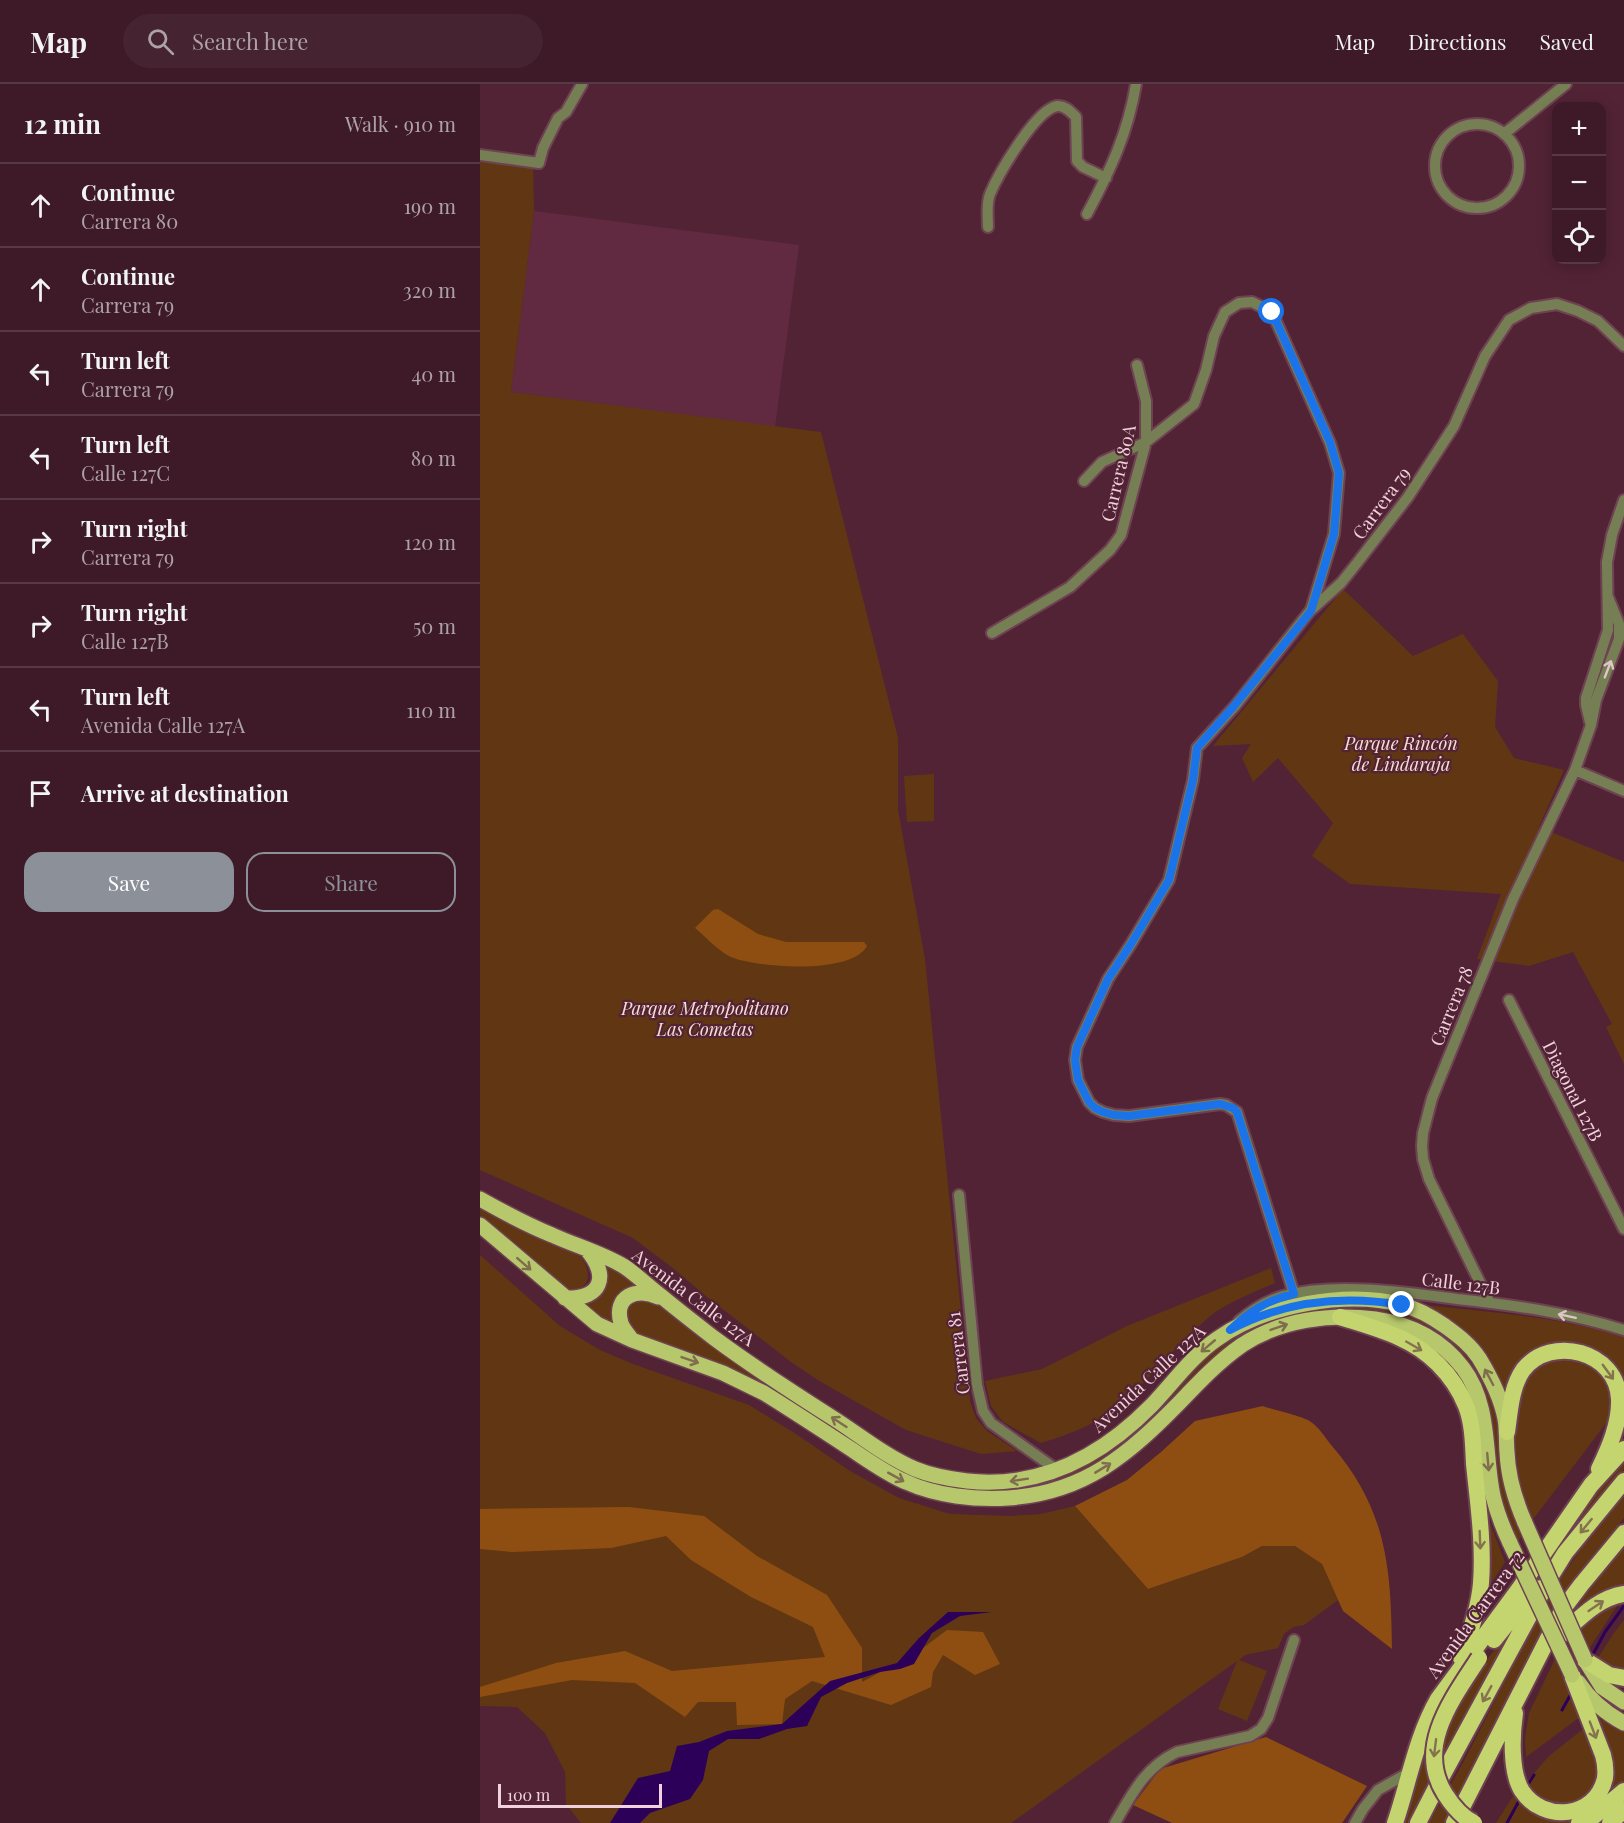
<!DOCTYPE html>
<meta charset="utf-8">
<style>
:root{--surface:#3e1a28;--page:#452330;--text:#f1f3f6;--muted:#ada1a8;--line:#573845;--accent:#8c9099}
body{margin:0;font-family:"Playfair Display",serif;background:var(--page);color:var(--text)}
.controls{position:absolute;right:18px;top:18px;display:grid;overflow:hidden;border-radius:12px;box-shadow:0 3px 15px #0003}
.controls button{width:54px;height:54px;display:grid;place-items:center;padding:0;border:0;border-bottom:2px solid var(--line);background:var(--surface);color:var(--text);font:30px sans-serif}
.scale{position:absolute;left:18px;bottom:15px;width:164px;box-sizing:border-box;padding-left:6px;border:3px solid #f1d2dc;border-top:0;font-size:16px;line-height:21px;white-space:nowrap;color:#f1d2dc;-webkit-text-stroke:4px #522335;paint-order:stroke}
.stop{position:absolute;width:18px;height:18px;margin:-14px;border:4px solid #1a73e8;border-radius:50%;background:#fff}
.stop.end{background:#1a73e8;border-color:#fff;box-shadow:0 2px 6px #0008}
.list{margin:0;padding:0;list-style:none}
h2{display:flex;justify-content:space-between;align-items:center;height:78px;margin:0;padding:0 24px;font-size:26px}
h2 small{font-size:20px;font-weight:400;color:var(--muted)}
.list li{display:grid;grid-template-columns:39px 1fr auto;gap:18px;align-items:center;box-sizing:border-box;height:84px;padding:0 24px;border-top:2px solid var(--line)}
.list b{display:block;font-size:22px;white-space:nowrap}
.list p{margin:0;font-size:20px;white-space:nowrap;color:var(--muted)}
.list em{font-size:20px;font-style:normal;color:var(--muted)}
.actions{display:flex;gap:12px;padding:18px 24px}
.actions a{flex:1;padding:14px 0;border:2px solid var(--accent);border-radius:18px;text-align:center;font-size:21px;color:var(--accent)}
.actions .main{background:var(--accent);color:#fff}
.icon{flex:none;width:33px;height:33px;fill:none;stroke:currentColor;stroke-width:2;stroke-linecap:round;stroke-linejoin:round}
.map{position:relative;flex:none;width:1144px;height:1739px;overflow:hidden}
header{display:flex;align-items:center;gap:36px;box-sizing:border-box;height:84px;padding:0 30px;background:var(--surface);border-bottom:2px solid var(--line)}
header strong{font-size:28px}
nav{display:flex;gap:33px;margin-inline-start:auto;font-size:21px}
.search{width:420px;height:54px;background:var(--page);display:flex;align-items:center;gap:15px;box-sizing:border-box;padding:0 21px;border-radius:33px;color:var(--muted);font-size:22px}
main{display:flex}
aside{flex:1;background:var(--surface)}
.map>svg:first-child{display:block}
.built{fill:#612a40}
.green{fill:#613713}
.forest{fill:#8f4e11}
.water{fill:#2c0059}
.lines{fill:none;stroke-linecap:round;stroke-linejoin:round}
.stream{stroke:#2c0059;stroke-width:3}
.minor-casing{stroke:#6f4253;stroke-width:14}
.primary-casing{stroke:#6f4253;stroke-width:18}
.trunk-casing{stroke:#6f4253;stroke-width:20}
.minor{stroke:#767e53;stroke-width:10}
.primary{stroke:#b7c76b;stroke-width:15}
.trunk{stroke:#c4d56f;stroke-width:16}
.primary-bridge-casing{stroke:#6f4253;stroke-width:18;stroke-linecap:butt}
.trunk-bridge-casing{stroke:#6f4253;stroke-width:20;stroke-linecap:butt}
.primary-bridge{stroke:#b7c76b;stroke-width:15}
.trunk-bridge{stroke:#c4d56f;stroke-width:16}
.oneway{stroke:#dfc5c7}
.oneway2{stroke:#7f6d4d}
.oneway3{stroke:#85734f}
.route{stroke:#1a73e8;stroke-width:8}
.labels{text-anchor:middle;dominant-baseline:central;stroke-width:4.5;stroke-linejoin:round;paint-order:stroke}
.street-label{font-size:18px;fill:#f1d2dc;stroke:#522335}
.park-label{font-size:18px;font-style:italic;fill:#f6dfcf;stroke:#522335}
</style>
<header>
<strong>Map</strong>
<div class="search"><svg class="icon" aria-label="search" viewBox="0 0 24 24"><circle cx="10" cy="10" r="6"/><path d="M15 15l6 6"/></svg>Search here</div>
<nav><a>Map</a><a>Directions</a><a>Saved</a></nav>
</header>
<main>
<aside>
<h2>12 min<small>Walk · 910 m</small></h2>
<ul class="list">
<li><svg class="icon" aria-label="ahead" viewBox="0 0 24 24"><path d="M12 20V5M6 11l6-6 6 6"/></svg><div><b>Continue</b><p>Carrera 80</p></div><em>190 m</em></li>
<li><svg class="icon" aria-label="ahead" viewBox="0 0 24 24"><path d="M12 20V5M6 11l6-6 6 6"/></svg><div><b>Continue</b><p>Carrera 79</p></div><em>320 m</em></li>
<li><svg class="icon" aria-label="left" viewBox="0 0 24 24"><path d="M17 20v-9H6M10 6l-5 5 5 5"/></svg><div><b>Turn left</b><p>Carrera 79</p></div><em>40 m</em></li>
<li><svg class="icon" aria-label="left" viewBox="0 0 24 24"><path d="M17 20v-9H6M10 6l-5 5 5 5"/></svg><div><b>Turn left</b><p>Calle 127C</p></div><em>80 m</em></li>
<li><svg class="icon" aria-label="right" viewBox="0 0 24 24"><path d="M7 20v-9h11M14 6l5 5-5 5"/></svg><div><b>Turn right</b><p>Carrera 79</p></div><em>120 m</em></li>
<li><svg class="icon" aria-label="right" viewBox="0 0 24 24"><path d="M7 20v-9h11M14 6l5 5-5 5"/></svg><div><b>Turn right</b><p>Calle 127B</p></div><em>50 m</em></li>
<li><svg class="icon" aria-label="left" viewBox="0 0 24 24"><path d="M17 20v-9H6M10 6l-5 5 5 5"/></svg><div><b>Turn left</b><p>Avenida Calle 127A</p></div><em>110 m</em></li>
<li><svg class="icon" aria-label="arrive" viewBox="0 0 24 24"><path d="M6 21V4h12l-3 4 3 4H6"/></svg><div><b>Arrive at destination</b></div></li>
</ul>
<div class="actions"><a class="main">Save</a><a>Share</a></div>
</aside>
<div class="map">
<svg width="1144" height="1739" viewBox="0 0 1144 1739">
<rect width="100%" height="100%" fill="#522335"/>
<path class="built" d="M54,127L319,161L295,343L31,308Z"/>
<path class="green" d="M0,69L53,76L54,127L31,308L341,348L418,654V726L445,875L490,1317L496,1334L507,1347L537,1367L501,1370L426,1346L341,1298L311,1278L227,1213L194,1185L153,1154L0,1086Z
M863,505L933,572L983,550L1018,597L1015,643L1034,674L1084,686L1059,743L1144,778V980L1126,943L1132,940L1093,868L1049,882L997,875L1021,810L870,800L832,772L853,739L798,674L773,698L762,674L771,660L733,662Z
M454,690V737L427,738L424,692Z
M0,1123L101,1173C114,1191 109,1210 84,1204L0,1131Z
M0,1171L80,1242L120,1266L153,1280L269,1321L316,1350L370,1387L419,1414L470,1430L530,1432L561,1430L595,1422L668,1505L762,1473L782,1462H815L842,1480L858,1516L824,1541L813,1543L804,1550L798,1564L765,1571L759,1576L787,1587L767,1637L738,1625L757,1577L531,1739H101L86,1720L85,1688L65,1649L37,1623L0,1622Z
M124,1179L160,1203L153,1204L137,1244L99,1219Z
M791,1184L795,1199C773,1209 748,1218 729,1233C699,1258 675,1289 647,1315C624,1337 591,1350 561,1359L523,1338L511,1322L505,1297L562,1285L647,1242Z
M160,1213L178,1217L276,1293L400,1374L498,1404H532L565,1398L597,1386L627,1370L656,1350L719,1281L732,1268L747,1257L780,1238L842,1223L886,1222L928,1230L947,1238L981,1265L1006,1299L1011,1315L1018,1346L1025,1408L1041,1453L1038,1458L1028,1434L1020,1407L1012,1346L963,1255L945,1241L926,1234L884,1225L863,1223L822,1230L782,1242L750,1260L734,1272L720,1284L656,1353L629,1373L600,1390L567,1402L533,1407H497L463,1403L430,1393L399,1377L274,1296L157,1250C143,1237 142,1222 160,1213Z
M943,1221C1010,1228 1079,1233 1144,1253V1309L1143,1304L1083,1261L1026,1312L1014,1284L1006,1272Z
M1087,1272L1116,1282L1127,1298L1133,1316L1130,1334L1051,1438L1042,1422L1034,1349L1041,1305L1049,1290L1060,1279Z
M1144,1375V1385L1106,1429L996,1571L1116,1406Z
M1144,1412V1434L1112,1472L1093,1499L965,1739H949L984,1677L1056,1537L1077,1501L1100,1466Z
M1006,1429L1025,1478L1007,1506Z
M1144,1462V1503L1122,1509L1096,1524Z
M1140,1517L1109,1565L1100,1545L1115,1530Z
M1144,1536V1584L1133,1583L1118,1574L1134,1549Z
M1039,1537L987,1635L950,1695L930,1739H925L946,1661L1004,1579Z
M1075,1575L1100,1633L1046,1673L1045,1654L1049,1629Z
M1117,1634L1144,1645V1717L1120,1739H1016L1032,1714L1069,1672Z"/>
<path class="forest" d="M238,825L278,850L306,858H384L387,862C371,891 278,884 251,873C238,867 226,853 215,844L233,826Z
M783,1322C793,1326 823,1332 831,1338C839,1343 846,1355 852,1362C907,1426 911,1484 912,1565L863,1527L842,1480L815,1462H782L762,1473L668,1505L595,1422L647,1396L681,1368L715,1337Z
M149,1423L224,1432L277,1472L347,1511L382,1564V1598L439,1567L467,1546L503,1548L520,1580L495,1591L463,1571L453,1588L451,1603L411,1621L332,1597L305,1615L302,1640L257,1641L256,1618H218L205,1633L155,1599L92,1596L0,1613V1603L76,1579L145,1567L192,1587L345,1573L333,1543L271,1513L211,1476L186,1452L131,1464L32,1468L0,1465V1425Z
M786,1653L887,1702L862,1739H692L653,1721L680,1685Z"/>
<path class="water" d="M468,1528H512L480,1532L452,1549L434,1580L420,1585L400,1588L367,1599L341,1613L327,1642L307,1645L279,1655H248L229,1667L223,1696L210,1715L170,1729L160,1739H130L158,1694L190,1687L197,1662L219,1658L247,1647L302,1640L350,1597L417,1579L439,1554Z"/>
<g class="lines">
<path class="stream" d="M1111,1574L1125,1548L1144,1522
M1082,1626L1092,1608
M1047,1702L1054,1691
M1027,1739L1041,1713"/>
<g class="minor-casing">
<path id="minor" d="M955 82a42 42 0 1 1 84 0a42 42 0 1 1-84 0Z
M1024,50L1086,0
M0,71L59,79L63,64L78,34L86,28L102,0
M607,130C630,87 648,49 656,0
M508,143C508,133 506,120 510,110C518,91 555,26 577,22C585,21 591,28 596,33L597,77L603,83L626,94
M604,397L622,378L666,358L714,320L726,286L734,252L745,228L759,219L772,218L792,228L850,359L859,389L854,450L831,526
M512,549L590,503L630,466L641,451L666,358V317L657,281
M1110,638L1106,621V614L1128,546L1127,478L1132,451L1144,416
M1095,686L1144,707
M1029,916L1144,1145
M479,1111L497,1301L503,1327L511,1339L577,1386
M814,1210L757,1028L746,1021L740,1020L649,1032L634,1031L623,1028L615,1024L609,1018L598,996L595,976L597,963L628,895L651,860L689,796L713,696L717,664L755,622L830,527L861,499L877,479L928,413L974,342L1005,272L1029,236L1051,224L1077,220L1098,227L1118,237L1144,262
M1010,1219L949,1095L943,1075L942,1062L943,1049L952,1014L1033,815L1095,686L1111,641L1116,616L1139,555V540L1128,513
M759,1237C772,1226 786,1217 803,1212C854,1198 925,1208 977,1215C1033,1221 1090,1229 1144,1246
M635,1739C652,1710 665,1683 697,1668L770,1652L781,1645L788,1634L814,1556
M875,1739L883,1725L898,1706L930,1688"/>
</g>
<g class="primary-casing">
<path id="primary" d="M0,1115C23,1128 47,1141 72,1151C96,1162 122,1169 145,1183C158,1192 169,1203 181,1212C199,1227 216,1240 234,1254C273,1283 315,1310 356,1336C382,1353 407,1373 435,1385C452,1392 470,1395 487,1397C561,1405 621,1373 672,1321C693,1299 712,1272 737,1255C785,1221 866,1206 923,1221C938,1225 952,1233 965,1242C977,1251 990,1260 999,1274C1010,1292 1021,1313 1025,1335C1027,1346 1026,1357 1027,1368C1028,1393 1035,1416 1045,1439
M0,1141L117,1240L152,1256L243,1289L284,1309C313,1327 342,1346 371,1365C389,1377 407,1390 426,1398C457,1412 495,1416 528,1414C605,1409 649,1370 700,1318C719,1298 739,1277 762,1261C800,1236 850,1229 895,1235C930,1240 961,1255 983,1284C1011,1321 1004,1370 1013,1412C1017,1429 1023,1444 1030,1459
M85,1214C121,1215 130,1193 107,1166
M152,1256C148,1250 143,1245 141,1239C133,1212 157,1203 178,1213
M1105,1576L1122,1603L1144,1618
M1098,1598C1110,1616 1125,1629 1144,1639"/>
</g>
<g class="trunk-casing">
<path id="trunk" d="M860,1233C895,1244 932,1253 958,1280C969,1291 980,1307 986,1322C993,1340 993,1361 994,1380C998,1419 1004,1460 1001,1499C999,1524 990,1550 981,1574
M1027,1348C1030,1328 1031,1303 1043,1286C1071,1250 1137,1267 1139,1315C1140,1339 1129,1364 1119,1385
M1081,1551C1100,1534 1118,1514 1144,1510
M1014,1556L1056,1504
M1105,1576L1129,1591L1144,1594
M1035,1629C1032,1650 1030,1688 1042,1707C1063,1739 1116,1735 1125,1694C1126,1686 1125,1678 1123,1671L1092,1591
M915,1739C929,1698 936,1653 958,1615L1039,1505L1111,1401L1144,1365
M938,1739L961,1694L1072,1490L1085,1469L1144,1397
M974,1739L1083,1525L1101,1501L1144,1449
M1099,1739L1114,1732L1144,1707
M1130,1739L1144,1726"/>
</g>
<use href="#minor" class="minor"/>
<use href="#primary" class="primary"/>
<use href="#trunk" class="trunk"/>
<g class="primary-bridge-casing">
<path id="primary-bridge" d="M1045,1439L1105,1576
M1030,1459L1092,1591"/>
</g>
<g class="trunk-bridge-casing">
<path id="trunk-bridge" d="M994,1739C982,1733 972,1721 965,1710C935,1663 973,1614 999,1574"/>
</g>
<use href="#primary-bridge" class="primary-bridge"/>
<use href="#trunk-bridge" class="trunk-bridge"/>
</g>
<defs><path id="oneway-shaft" d="M-6 0H5M1.5-3L5.5 0L1.5 3" fill="none" stroke-width="1.6" stroke-linecap="round" stroke-linejoin="round" transform="scale(1.5)"/></defs>
<g class="oneway">
<use href="#oneway-shaft" transform="translate(1128 585) rotate(-69)"/>
<use href="#oneway-shaft" transform="translate(1087 1232) rotate(-168)"/>
</g>
<g class="oneway2">
<use href="#oneway-shaft" transform="translate(44 1180) rotate(41)"/>
<use href="#oneway-shaft" transform="translate(799 1243) rotate(-19)"/>
<use href="#oneway-shaft" transform="translate(728 1262) rotate(140)"/>
<use href="#oneway-shaft" transform="translate(210 1276) rotate(19)"/>
<use href="#oneway-shaft" transform="translate(1009 1293) rotate(-118)"/>
<use href="#oneway-shaft" transform="translate(359 1338) rotate(-147)"/>
<use href="#oneway-shaft" transform="translate(1008 1378) rotate(85)"/>
<use href="#oneway-shaft" transform="translate(623 1384) rotate(-31)"/>
<use href="#oneway-shaft" transform="translate(416 1393) rotate(29)"/>
<use href="#oneway-shaft" transform="translate(539 1396) rotate(171)"/>
</g>
<g class="oneway3">
<use href="#oneway-shaft" transform="translate(934 1262) rotate(30)"/>
<use href="#oneway-shaft" transform="translate(1128 1288) rotate(54)"/>
<use href="#oneway-shaft" transform="translate(1106 1442) rotate(129)"/>
<use href="#oneway-shaft" transform="translate(1000 1456) rotate(88)"/>
<use href="#oneway-shaft" transform="translate(1116 1522) rotate(-34)"/>
<use href="#oneway-shaft" transform="translate(1007 1610) rotate(119)"/>
<use href="#oneway-shaft" transform="translate(1113 1646) rotate(69)"/>
<use href="#oneway-shaft" transform="translate(955 1664) rotate(97)"/>
</g>
<g class="lines">
<path class="route" d="M792,228L850,358L859,389L854,450L831,527L754,622L717,664L713,696L689,796L651,860L628,895L597,963L595,976L598,996L609,1018L615,1024L623,1028L634,1031L649,1032L740,1020L753,1024L757,1028L814,1210C787,1216 769,1228 750,1246C804,1217 862,1211 922,1221"/>
</g>
<g class="labels">
<g class="street-label">
<text transform="translate(638 389) rotate(-77)">Carrera 80A</text>
<text transform="translate(901 419) rotate(-54)">Carrera 79</text>
<text transform="translate(971 922) rotate(-68)">Carrera 78</text>
<text transform="translate(1093 1007) rotate(63)">Diagonal 127B</text>
<text transform="translate(981 1199) rotate(7)">Calle 127B</text>
<text transform="translate(214 1213) rotate(37)">Avenida Calle 127A</text>
<text transform="translate(478 1269) rotate(-97)">Carrera 81</text>
<text transform="translate(668 1294) rotate(-43)">Avenida Calle 127A</text>
<text transform="translate(995 1530) rotate(-54)">Avenida Carrera 72</text>
</g>
<g class="park-label">
<text x="921" y="659">Parque Rincón<tspan x="921" dy="21">de Lindaraja</tspan></text>
<text x="225" y="924">Parque Metropolitano<tspan x="225" dy="21">Las Cometas</tspan></text>
</g>
</g>
</svg>
<div class="controls">
<button>+</button>
<button>−</button>
<button><svg class="icon" aria-label="locate" viewBox="0 0 24 24"><circle cx="12" cy="12" r="6"/><path d="M12 2v4M12 18v4M2 12h4M18 12h4"/></svg></button>
</div>
<div class="scale">100 m</div>
<div class="stop" style="left:792px;top:228px"></div>
<div class="stop end" style="left:922px;top:1221px"></div>
</div>
</main>
